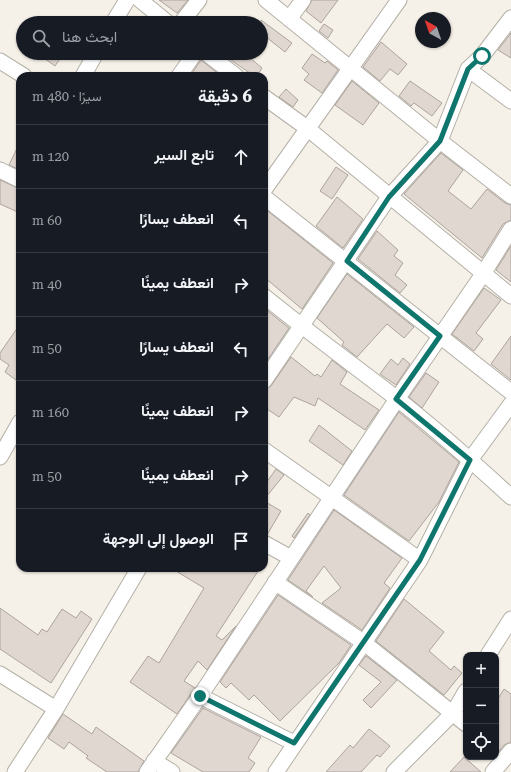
<!DOCTYPE html>
<html lang="ar">
<meta charset="utf-8">
<style>
:root{--surface:#171b24;--page:#242831;--text:#f1f3f6;--muted:#9ea1a6;--line:#363941}
body{margin:0;font-family:"Roboto Serif",Vazirmatn,serif;background:var(--page);color:var(--text);direction:rtl}
.controls{position:absolute;right:12px;bottom:12px;display:grid;overflow:hidden;border-radius:8px;box-shadow:0 1px 3px #0004}
.controls button{width:36px;height:36px;display:grid;place-items:center;padding:0;border:0;border-bottom:1px solid var(--line);background:var(--surface);color:var(--text);font:20px sans-serif}
.compass{position:absolute;left:415px;top:12px;width:36px;height:36px;border-radius:50%;background:var(--surface);box-shadow:0 1px 3px #0004;rotate:320deg}
.stop{position:absolute;width:12px;height:12px;margin:-9px;border:3px solid #0f766e;border-radius:50%;background:#fff}
.stop.end{background:#0f766e;border-color:#fff;box-shadow:0 1px 4px #0008}
.list{margin:0;padding:0;list-style:none}
h2{display:flex;justify-content:space-between;align-items:center;height:52px;margin:0;padding:0 16px;font-size:17px}
h2 small{font-size:13px;font-weight:400;color:var(--muted)}
.list li{display:grid;grid-template-columns:26px 1fr auto;gap:12px;align-items:center;box-sizing:border-box;height:64px;padding:0 16px;border-top:1px solid var(--line)}
.list b{display:block;font-size:15px;white-space:nowrap}
.list em{font-size:13px;font-style:normal;color:var(--muted)}
.icon{flex:none;width:22px;height:22px;fill:none;stroke:currentColor;stroke-width:2;stroke-linecap:round;stroke-linejoin:round}
.map{position:relative;flex:none;width:511px;height:772px;overflow:hidden;direction:ltr}
.search{position:absolute;background:var(--surface);box-shadow:0 1px 3px #0004;left:16px;top:16px;width:252px;height:44px;display:flex;align-items:center;gap:10px;box-sizing:border-box;padding:0 14px;border-radius:22px;color:var(--muted);font-size:15px}
.panel{position:absolute;background:var(--surface);box-shadow:0 1px 3px #0004;left:16px;top:72px;width:252px;height:500px;border-radius:12px;direction:rtl}
.map>svg:first-child{display:block}
.building{fill:#e0d7d1;stroke:#ada39e}
.lines{fill:none;stroke-linecap:round;stroke-linejoin:round}
.street-casing{stroke:#b4b0a7;stroke-width:17}
.street{stroke:#fff;stroke-width:15}
.route{stroke:#0f766e;stroke-width:5}
</style>
<div class="map">
<svg width="511" height="772" viewBox="0 0 511 772">
<rect width="100%" height="100%" fill="#f5f1e8"/>
<path class="building" d="M159,0H188L177,13Z
M312,0H338L321,23L306,11Z
M261,20L292,43L285,52L261,33Z
M324,24L333,30L328,38L319,31Z
M511,33V58L498,50Z
M381,42L407,64L398,75L390,69L380,81L363,67Z
M37,53H64L55,66Z
M221,53H244L262,68L257,76H254Z
M312,54L325,63L327,61L338,70L322,93L304,80L309,74L302,68Z
M201,60L221,76H190Z
M352,81L379,103L363,125L335,105Z
M410,81L442,103L432,116L414,103L411,106L399,96Z
M286,89L298,100L293,107L279,97Z
M20,142V170L9,165Z
M441,153L463,170L448,191L471,209L487,189L505,203L511,205V220L503,224L482,258L404,194Z
M336,167L348,175L332,199L320,191Z
M0,180L20,189V213L0,204Z
M337,197L363,219L343,248L316,226Z
M264,208L333,263L302,309L264,277Z
M377,231L398,250L394,256L403,263L395,275L407,285L400,293L358,259Z
M511,246V282L496,270Z
M347,274L414,327L404,338L387,324L357,357L342,345L344,342L317,318Z
M484,288L501,300L476,333L483,339L474,351L452,334Z
M264,308L289,328L264,365Z
M20,324V383L5,372L9,365L0,359V353Z
M511,336V380L491,364Z
M291,357L315,376L317,374L321,377L332,360L347,372L340,384L379,410L365,430L318,398L315,406L294,397L279,417L264,407V390L271,386Z
M403,358L410,364L396,385L380,374L391,359L398,365Z
M426,373L439,382L422,408L409,397Z
M399,412L459,462L439,502L409,541L344,495Z
M319,425L352,451L343,465L309,441Z
M276,469L284,475L266,497L264,496V486Z
M264,501L281,511L267,535L264,534Z
M334,510L402,558L384,583L390,588L362,630L322,603L341,588L324,566L306,591L313,597L288,580Z
M308,513L310,515L294,538L292,536Z
M171,568H260L216,636L222,640L236,626L207,670L198,661L184,681L195,688L177,714L130,682L148,656L159,663L204,588Z
M278,595L351,645L339,663L280,721L254,695L249,700L231,683L226,688L220,682Z
M404,599L444,632L429,651L451,670L454,666L462,673L444,695L376,641Z
M0,608L38,635L42,629L47,632L62,609L76,618L81,611L92,619L51,683L0,649Z
M366,656L397,680L371,708L363,700L381,682L359,665Z
M504,689L511,694V742L504,745L496,755V702Z
M203,708L261,737L248,758L255,763L249,772H203L171,753Z
M63,714L92,734L96,727L144,761L138,772H107L86,758L88,756L69,742L64,749L48,738Z
M369,729L390,746L380,757L377,755L361,772H326L350,745L353,748Z
M464,757L481,772H450Z"/>
<g class="lines">
<g class="street-casing">
<path id="street" d="M140,0L168,23
M266,0L440,141L511,196
M289,19L303,0
M113,23L127,0
M181,23L199,0
M206,53L236,76
M0,61L24,76
M468,69L511,101
M83,76L96,53
M179,76L195,53
M264,97L307,128L511,296
M0,170L20,180
M264,190L399,0
M264,197L511,392
M264,296C307,331 352,364 396,398C436,429 474,463 511,497
M264,381L389,197L440,141L468,69L482,56L511,18
M264,450L420,560
M0,457L20,422
M264,543L291,558
M275,582L363,642L466,724
M488,655L511,619
M0,674L56,709
M200,696L294,743
M154,761L172,772
M15,772L56,709L139,568
M147,772L200,696L397,399L483,274L511,229
M276,772L420,560L470,460L511,404
M394,772L453,713L466,691
M493,772L511,751"/>
</g>
<use href="#street" class="street"/>
</g>
<g class="lines">
<path class="route" d="M200,696L294,743L420,560L470,460L396,399L440,336L347,261L389,197L440,141L468,69L482,56"/>
</g>
</svg>
<div class="controls">
<button>+</button>
<button>−</button>
<button><svg class="icon" aria-label="locate" viewBox="0 0 24 24"><circle cx="12" cy="12" r="6"/><path d="M12 2v4M12 18v4M2 12h4M18 12h4"/></svg></button>
</div>
<svg class="compass" viewBox="-18 -18 36 36"><path d="M0-13l5 13h-10z" fill="#e53935"/><path d="M0 13l5-13h-10z" fill="#9ea1a6"/></svg>
<div class="stop" style="left:482px;top:56px"></div>
<div class="stop end" style="left:200px;top:696px"></div>
<div class="search"><svg class="icon" aria-label="search" viewBox="0 0 24 24"><circle cx="10" cy="10" r="6"/><path d="M15 15l6 6"/></svg>ابحث هنا</div>
<section class="panel">
<h2>6 دقيقة<small>سيرًا · 480 m</small></h2>
<ul class="list">
<li><svg class="icon" aria-label="ahead" viewBox="0 0 24 24"><path d="M12 20V5M6 11l6-6 6 6"/></svg><div><b>تابع السير</b></div><em>120 m</em></li>
<li><svg class="icon" aria-label="left" viewBox="0 0 24 24"><path d="M17 20v-9H6M10 6l-5 5 5 5"/></svg><div><b>انعطف يسارًا</b></div><em>60 m</em></li>
<li><svg class="icon" aria-label="right" viewBox="0 0 24 24"><path d="M7 20v-9h11M14 6l5 5-5 5"/></svg><div><b>انعطف يمينًا</b></div><em>40 m</em></li>
<li><svg class="icon" aria-label="left" viewBox="0 0 24 24"><path d="M17 20v-9H6M10 6l-5 5 5 5"/></svg><div><b>انعطف يسارًا</b></div><em>50 m</em></li>
<li><svg class="icon" aria-label="right" viewBox="0 0 24 24"><path d="M7 20v-9h11M14 6l5 5-5 5"/></svg><div><b>انعطف يمينًا</b></div><em>160 m</em></li>
<li><svg class="icon" aria-label="right" viewBox="0 0 24 24"><path d="M7 20v-9h11M14 6l5 5-5 5"/></svg><div><b>انعطف يمينًا</b></div><em>50 m</em></li>
<li><svg class="icon" aria-label="arrive" viewBox="0 0 24 24"><path d="M6 21V4h12l-3 4 3 4H6"/></svg><div><b>الوصول إلى الوجهة</b></div></li>
</ul>
</section>
</div>
